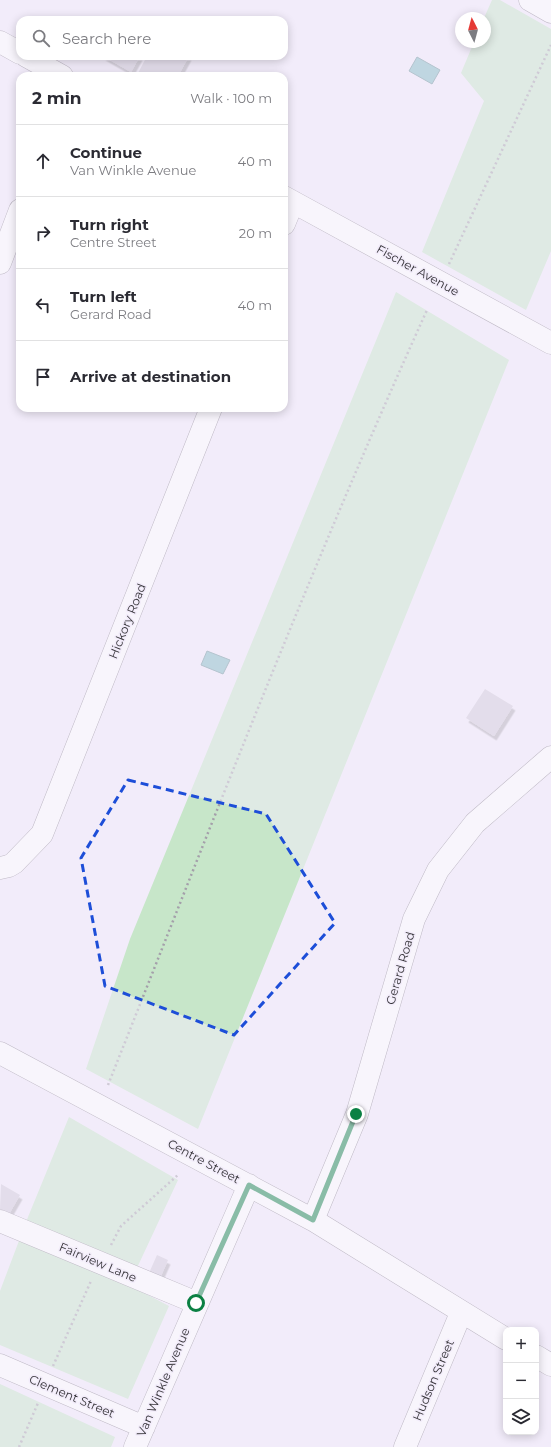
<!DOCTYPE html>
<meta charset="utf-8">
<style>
:root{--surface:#fff;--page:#f2f2f3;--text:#2b2b33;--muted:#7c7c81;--line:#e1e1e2}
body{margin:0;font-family:Montserrat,sans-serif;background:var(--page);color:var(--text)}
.controls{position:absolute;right:12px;bottom:12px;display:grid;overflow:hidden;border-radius:8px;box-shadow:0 2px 10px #0003}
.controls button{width:36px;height:36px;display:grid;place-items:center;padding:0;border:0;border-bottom:1px solid var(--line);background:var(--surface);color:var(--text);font:20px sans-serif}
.compass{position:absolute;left:455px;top:12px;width:36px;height:36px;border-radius:50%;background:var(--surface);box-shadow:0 2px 10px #0003;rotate:354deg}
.stop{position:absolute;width:12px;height:12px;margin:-9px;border:3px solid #0b8043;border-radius:50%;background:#fff}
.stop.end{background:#0b8043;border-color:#fff;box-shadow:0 1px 4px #0008}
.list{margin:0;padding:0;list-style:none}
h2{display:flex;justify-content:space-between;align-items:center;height:52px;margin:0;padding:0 16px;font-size:17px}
h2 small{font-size:13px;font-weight:400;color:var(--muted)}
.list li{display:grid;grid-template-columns:26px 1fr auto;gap:12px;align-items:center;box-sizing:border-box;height:72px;padding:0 16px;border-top:1px solid var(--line)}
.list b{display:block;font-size:15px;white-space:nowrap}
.list p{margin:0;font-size:13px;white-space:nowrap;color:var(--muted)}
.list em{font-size:13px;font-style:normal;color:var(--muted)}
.icon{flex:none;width:22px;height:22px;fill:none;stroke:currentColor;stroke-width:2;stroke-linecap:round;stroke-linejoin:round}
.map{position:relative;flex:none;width:551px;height:1447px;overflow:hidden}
.search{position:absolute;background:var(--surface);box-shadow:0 2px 10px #0003;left:16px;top:16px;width:272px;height:44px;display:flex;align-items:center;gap:10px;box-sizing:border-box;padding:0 14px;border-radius:12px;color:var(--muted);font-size:15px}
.panel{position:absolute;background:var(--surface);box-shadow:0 2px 10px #0003;left:16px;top:72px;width:272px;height:340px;border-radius:12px}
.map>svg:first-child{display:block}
.green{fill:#c7e6c9}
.water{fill:#80bac3;stroke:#6a929a}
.building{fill:#d1cbd9;filter:url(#shadow)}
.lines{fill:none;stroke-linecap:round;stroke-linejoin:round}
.minor-casing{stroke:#827c88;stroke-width:23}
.path{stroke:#a49faa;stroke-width:2.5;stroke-dasharray:2 3;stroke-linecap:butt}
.minor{stroke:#fff;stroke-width:22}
.route{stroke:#0b8043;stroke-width:5}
.marked{fill:none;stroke:#1d4ed8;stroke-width:3;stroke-dasharray:8 5;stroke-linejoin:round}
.labels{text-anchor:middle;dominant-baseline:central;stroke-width:3;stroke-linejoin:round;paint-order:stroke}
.street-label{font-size:12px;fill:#363439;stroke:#f2ecfa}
</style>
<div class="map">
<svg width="551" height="1447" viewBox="0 0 551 1447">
<defs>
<filter id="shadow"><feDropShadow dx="2.5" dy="4.5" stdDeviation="0" flood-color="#0004"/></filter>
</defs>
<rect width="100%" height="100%" fill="#f2ecfa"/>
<path class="green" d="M492,0H500L551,29V251L526,310L422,252L484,101L461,73L474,42H485L484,18Z
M396,292L509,360L198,1129L86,1069L130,939Z
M69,1117L178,1180L129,1285L169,1306L128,1399L0,1345V1291L28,1217Z
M0,1384L115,1437L111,1447H0Z"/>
<path class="water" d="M417,57L440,70L432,84L409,71Z
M207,651L230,660L223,674L201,665Z"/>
<path class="building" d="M103,56H140L131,72Z
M147,56H189L178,76H140L137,75Z
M485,689L513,706L494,736L466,718Z
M1,1184L20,1195L9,1214L0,1209Z
M157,1255L168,1260L160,1278L149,1273Z"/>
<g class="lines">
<g class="minor-casing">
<path id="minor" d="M530,0L551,12
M0,42L20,53
M26,56L62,76
M284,197L551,343
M284,224L293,202
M0,263L20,210
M0,868L9,866L14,863L42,834L211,408
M0,1053L313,1220L506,1339
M313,1220L357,1114L414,919L438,870L475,823L551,757
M0,1221L197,1303
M536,1356L551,1365
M0,1365L144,1427
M135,1447L249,1185
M405,1447L461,1313"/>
</g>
<path class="path" d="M449,264L551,45
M108,1085C211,826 312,564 427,310
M111,1245L121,1226L179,1174
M53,1366L91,1281
M19,1447L38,1403"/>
<use href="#minor" class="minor"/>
</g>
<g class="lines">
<path class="route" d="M196,1303L249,1185L313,1220L356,1114"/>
</g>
<path d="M0 0H551V1447H0ZM128,780L266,814L335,923L234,1035L105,986L81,858Z" fill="#f2ecfa" fill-opacity=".55" fill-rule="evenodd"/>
<path class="marked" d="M128,780L266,814L335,923L234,1035L105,986L81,858Z"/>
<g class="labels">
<g class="street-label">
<text transform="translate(418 270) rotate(29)">Fischer Avenue</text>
<text transform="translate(127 621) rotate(-68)">Hickory Road</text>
<text transform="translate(400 968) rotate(-74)">Gerard Road</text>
<text transform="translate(204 1161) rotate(28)">Centre Street</text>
<text transform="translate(98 1262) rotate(23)">Fairview Lane</text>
<text transform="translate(433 1380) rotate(-67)">Hudson Street</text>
<text transform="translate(163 1382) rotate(-67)">Van Winkle Avenue</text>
<text transform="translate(72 1396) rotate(23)">Clement Street</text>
</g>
</g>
</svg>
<div class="controls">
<button>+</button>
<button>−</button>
<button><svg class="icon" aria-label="layers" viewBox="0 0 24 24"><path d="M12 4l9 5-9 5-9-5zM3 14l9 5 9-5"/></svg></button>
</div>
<svg class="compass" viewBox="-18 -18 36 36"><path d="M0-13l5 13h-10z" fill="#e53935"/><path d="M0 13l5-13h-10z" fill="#7c7c81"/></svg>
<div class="stop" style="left:196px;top:1303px"></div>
<div class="stop end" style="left:356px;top:1114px"></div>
<div class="search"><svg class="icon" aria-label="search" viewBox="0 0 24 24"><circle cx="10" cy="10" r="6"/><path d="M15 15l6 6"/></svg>Search here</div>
<section class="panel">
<h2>2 min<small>Walk · 100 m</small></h2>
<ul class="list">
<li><svg class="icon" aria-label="ahead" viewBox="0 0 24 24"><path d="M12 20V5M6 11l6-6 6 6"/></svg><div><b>Continue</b><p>Van Winkle Avenue</p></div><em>40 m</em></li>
<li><svg class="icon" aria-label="right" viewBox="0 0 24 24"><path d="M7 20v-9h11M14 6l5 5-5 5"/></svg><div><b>Turn right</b><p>Centre Street</p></div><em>20 m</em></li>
<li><svg class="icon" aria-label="left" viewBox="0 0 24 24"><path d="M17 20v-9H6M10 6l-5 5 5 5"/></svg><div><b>Turn left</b><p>Gerard Road</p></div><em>40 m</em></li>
<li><svg class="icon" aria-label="arrive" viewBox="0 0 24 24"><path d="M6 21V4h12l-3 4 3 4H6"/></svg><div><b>Arrive at destination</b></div></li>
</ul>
</section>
</div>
